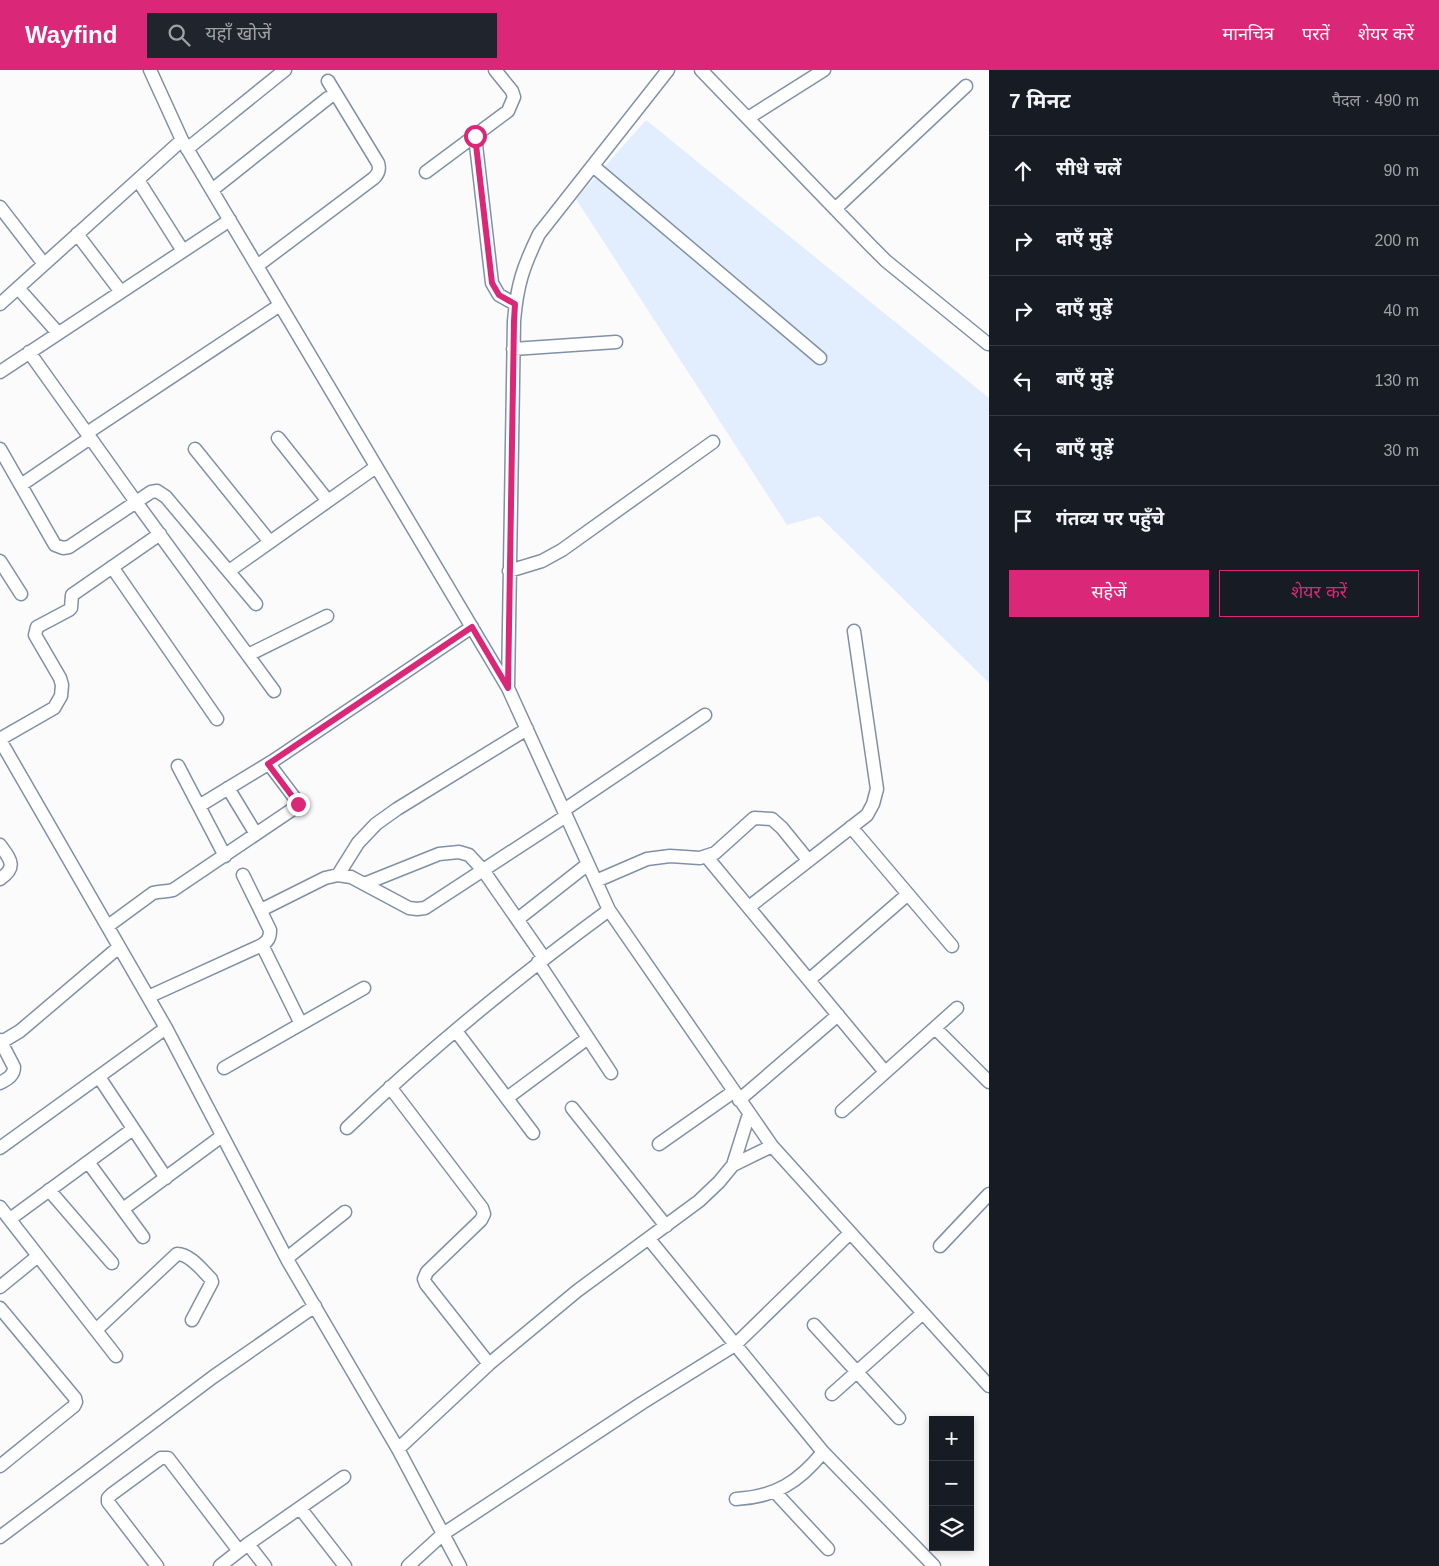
<!DOCTYPE html>
<html lang="hi">
<meta charset="utf-8">
<style>
:root{--surface:#171b24;--page:#20242c;--text:#f1f3f6;--muted:#9ea1a6;--line:#363941;--accent:#db2777}
body{margin:0;font-family:Arial,"Noto Sans Devanagari",sans-serif;background:var(--page);color:var(--text)}
.controls{position:absolute;right:15px;bottom:15px;display:grid;overflow:hidden;border-radius:0px;box-shadow:0 2px 8px #0003}
.controls button{width:45px;height:45px;display:grid;place-items:center;padding:0;border:0;border-bottom:1px solid var(--line);background:var(--surface);color:var(--text);font:25px sans-serif}
.stop{position:absolute;width:15px;height:15px;margin:-11px;border:4px solid #db2777;border-radius:50%;background:#fff}
.stop.end{background:#db2777;border-color:#fff;box-shadow:0 1px 5px #0008}
.list{margin:0;padding:0;list-style:none}
h2{display:flex;justify-content:space-between;align-items:center;height:65px;margin:0;padding:0 20px;font-size:21px}
h2 small{font-size:16px;font-weight:400;color:var(--muted)}
.list li{display:grid;grid-template-columns:32px 1fr auto;gap:15px;align-items:center;box-sizing:border-box;height:70px;padding:0 20px;border-top:1px solid var(--line)}
.list b{display:block;font-size:19px;white-space:nowrap}
.list em{font-size:16px;font-style:normal;color:var(--muted)}
.actions{display:flex;gap:10px;padding:15px 20px}
.actions a{flex:1;padding:11px 0;border:1px solid var(--accent);border-radius:0px;text-align:center;font-size:18px;color:var(--accent)}
.actions .main{background:var(--accent);color:#fff}
.icon{flex:none;width:28px;height:28px;fill:none;stroke:currentColor;stroke-width:2;stroke-linecap:round;stroke-linejoin:round}
.map{position:relative;flex:none;width:989px;height:1496px;overflow:hidden}
header{display:flex;align-items:center;gap:30px;box-sizing:border-box;height:70px;padding:0 25px;background:var(--accent);color:#fff}
header strong{font-size:24px}
nav{display:flex;gap:28px;margin-inline-start:auto;font-size:18px}
.search{width:350px;height:45px;background:var(--page);display:flex;align-items:center;gap:12px;box-sizing:border-box;padding:0 18px;border-radius:0px;color:var(--muted);font-size:19px}
main{display:flex}
aside{flex:1;background:var(--surface)}
.map>svg:first-child{display:block}
.green{fill:#e2eefe}
.lines{fill:none;stroke-linecap:round;stroke-linejoin:round}
.minor-casing{stroke:#8191a5;stroke-width:15}
.minor{stroke:#fff;stroke-width:12}
.route{stroke:#db2777;stroke-width:6}
</style>
<header>
<strong>Wayfind</strong>
<div class="search"><svg class="icon" aria-label="search" viewBox="0 0 24 24"><circle cx="10" cy="10" r="6"/><path d="M15 15l6 6"/></svg>यहाँ खोजें</div>
<nav><a>मानचित्र</a><a>परतें</a><a>शेयर करें</a></nav>
</header>
<main>
<div class="map">
<svg width="989" height="1496" viewBox="0 0 989 1496">
<rect width="100%" height="100%" fill="#fbfbfb"/>
<path class="green" d="M646,50L989,328V613L819,446L787,455L576,129Z"/>
<g class="lines">
<g class="minor-casing">
<path id="minor" d="M150,0L182,70L508,618L609,840L772,1076L989,1316
M701,0L870,175L886,191L988,274
M748,48L824,0
M475,66L492,213L499,225L515,234
M187,79L285,0
M593,96L820,288
M426,102L508,41L514,27L512,21L495,0
M138,110L183,181
M212,120L328,28
M0,137L44,194
M835,139L966,16
M77,164L121,222
M257,196L374,108C379,103 380,99 378,93L328,11
M18,218L58,263
M0,234L182,70
M513,279L616,272
M29,282L136,432L274,621
M0,302L230,150
M87,363L280,235
M278,368L328,431
M0,379L55,475L63,478L69,477L151,422L157,421L166,427L256,534
M195,379L270,472
M21,415L90,368
M0,491L21,524
M112,497L217,649
M229,501L376,397
M509,501L542,491L562,480L713,372
M248,585L327,546
M508,618L514,251C517,215 523,197 539,164L668,0
M0,669L54,638L61,626L62,615L60,608L35,565L37,557L69,540L71,538L72,525L160,464
M0,670L166,958L288,1191L398,1379L460,1496
M178,696L225,786
M228,718L256,764
M199,736L273,691L472,557
M564,740L705,645
M851,757L952,876
M0,775C10,789 18,797 0,809
M706,786L885,1002
M338,805L358,773L376,754L397,739L527,659
M596,811L647,789L670,786L700,788L715,783L754,748L772,749L782,758L808,790
M364,814L439,784L459,782L469,785L483,800L544,888
M749,837L867,745L873,734L877,719L854,561
M261,840L325,808L338,805L351,807L409,838L417,839L425,838L566,746
M518,849L588,794
M108,856L153,823C160,821 166,822 173,820L296,737L297,731L269,694
M262,875L301,954
M538,892L611,1003
M809,910L908,824
M148,927L262,875C268,871 270,868 270,860L243,805
M935,958L989,1012
M456,961L533,1063
M0,970L14,997C14,1006 7,1009 0,1013
M0,973L20,961L119,877
M224,998L364,918
M99,1007L166,1108
M390,1017L482,1138L484,1144L481,1150L427,1202L424,1209L426,1214L489,1294
M507,1028L588,968
M739,1030L838,945
M572,1038L666,1156
M842,1041L957,938
M347,1058C429,979 518,907 609,840
M659,1074L733,1022
M0,1078L166,958
M88,1092L143,1167
M733,1095L749,1044
M49,1120L112,1193
M0,1137L116,1286
M123,1139L222,1066
M10,1149L133,1059
M649,1169L823,1382L934,1496
M940,1176L989,1124
M287,1188L345,1142
M0,1217L38,1186
M0,1238L75,1328L76,1332L74,1336L0,1396
M814,1255L899,1348
M96,1260L177,1184C190,1184 202,1200 211,1209L212,1212L192,1250
M832,1324L923,1243
M398,1379L489,1294L577,1221L699,1131L719,1112L733,1095L772,1076
M775,1422L828,1479
M736,1429C775,1427 799,1412 823,1382
M300,1438L345,1496
M0,1467L213,1307L315,1236
M248,1474L265,1496
M157,1496L108,1432V1428L112,1424L161,1388H168L239,1481
M220,1496L248,1474L344,1407
M408,1496L443,1464L642,1333L735,1275L850,1163"/>
</g>
<use href="#minor" class="minor"/>
</g>
<g class="lines">
<path class="route" d="M298,734L268,694L472,557L508,618L514,251L515,234L499,225L492,213L475,66"/>
</g>
</svg>
<div class="controls">
<button>+</button>
<button>−</button>
<button><svg class="icon" aria-label="layers" viewBox="0 0 24 24"><path d="M12 4l9 5-9 5-9-5zM3 14l9 5 9-5"/></svg></button>
</div>
<div class="stop" style="left:475px;top:66px"></div>
<div class="stop end" style="left:298px;top:734px"></div>
</div>
<aside>
<h2>7 मिनट<small>पैदल · 490 m</small></h2>
<ul class="list">
<li><svg class="icon" aria-label="ahead" viewBox="0 0 24 24"><path d="M12 20V5M6 11l6-6 6 6"/></svg><div><b>सीधे चलें</b></div><em>90 m</em></li>
<li><svg class="icon" aria-label="right" viewBox="0 0 24 24"><path d="M7 20v-9h11M14 6l5 5-5 5"/></svg><div><b>दाएँ मुड़ें</b></div><em>200 m</em></li>
<li><svg class="icon" aria-label="right" viewBox="0 0 24 24"><path d="M7 20v-9h11M14 6l5 5-5 5"/></svg><div><b>दाएँ मुड़ें</b></div><em>40 m</em></li>
<li><svg class="icon" aria-label="left" viewBox="0 0 24 24"><path d="M17 20v-9H6M10 6l-5 5 5 5"/></svg><div><b>बाएँ मुड़ें</b></div><em>130 m</em></li>
<li><svg class="icon" aria-label="left" viewBox="0 0 24 24"><path d="M17 20v-9H6M10 6l-5 5 5 5"/></svg><div><b>बाएँ मुड़ें</b></div><em>30 m</em></li>
<li><svg class="icon" aria-label="arrive" viewBox="0 0 24 24"><path d="M6 21V4h12l-3 4 3 4H6"/></svg><div><b>गंतव्य पर पहुँचे</b></div></li>
</ul>
<div class="actions"><a class="main">सहेजें</a><a>शेयर करें</a></div>
</aside>
</main>
